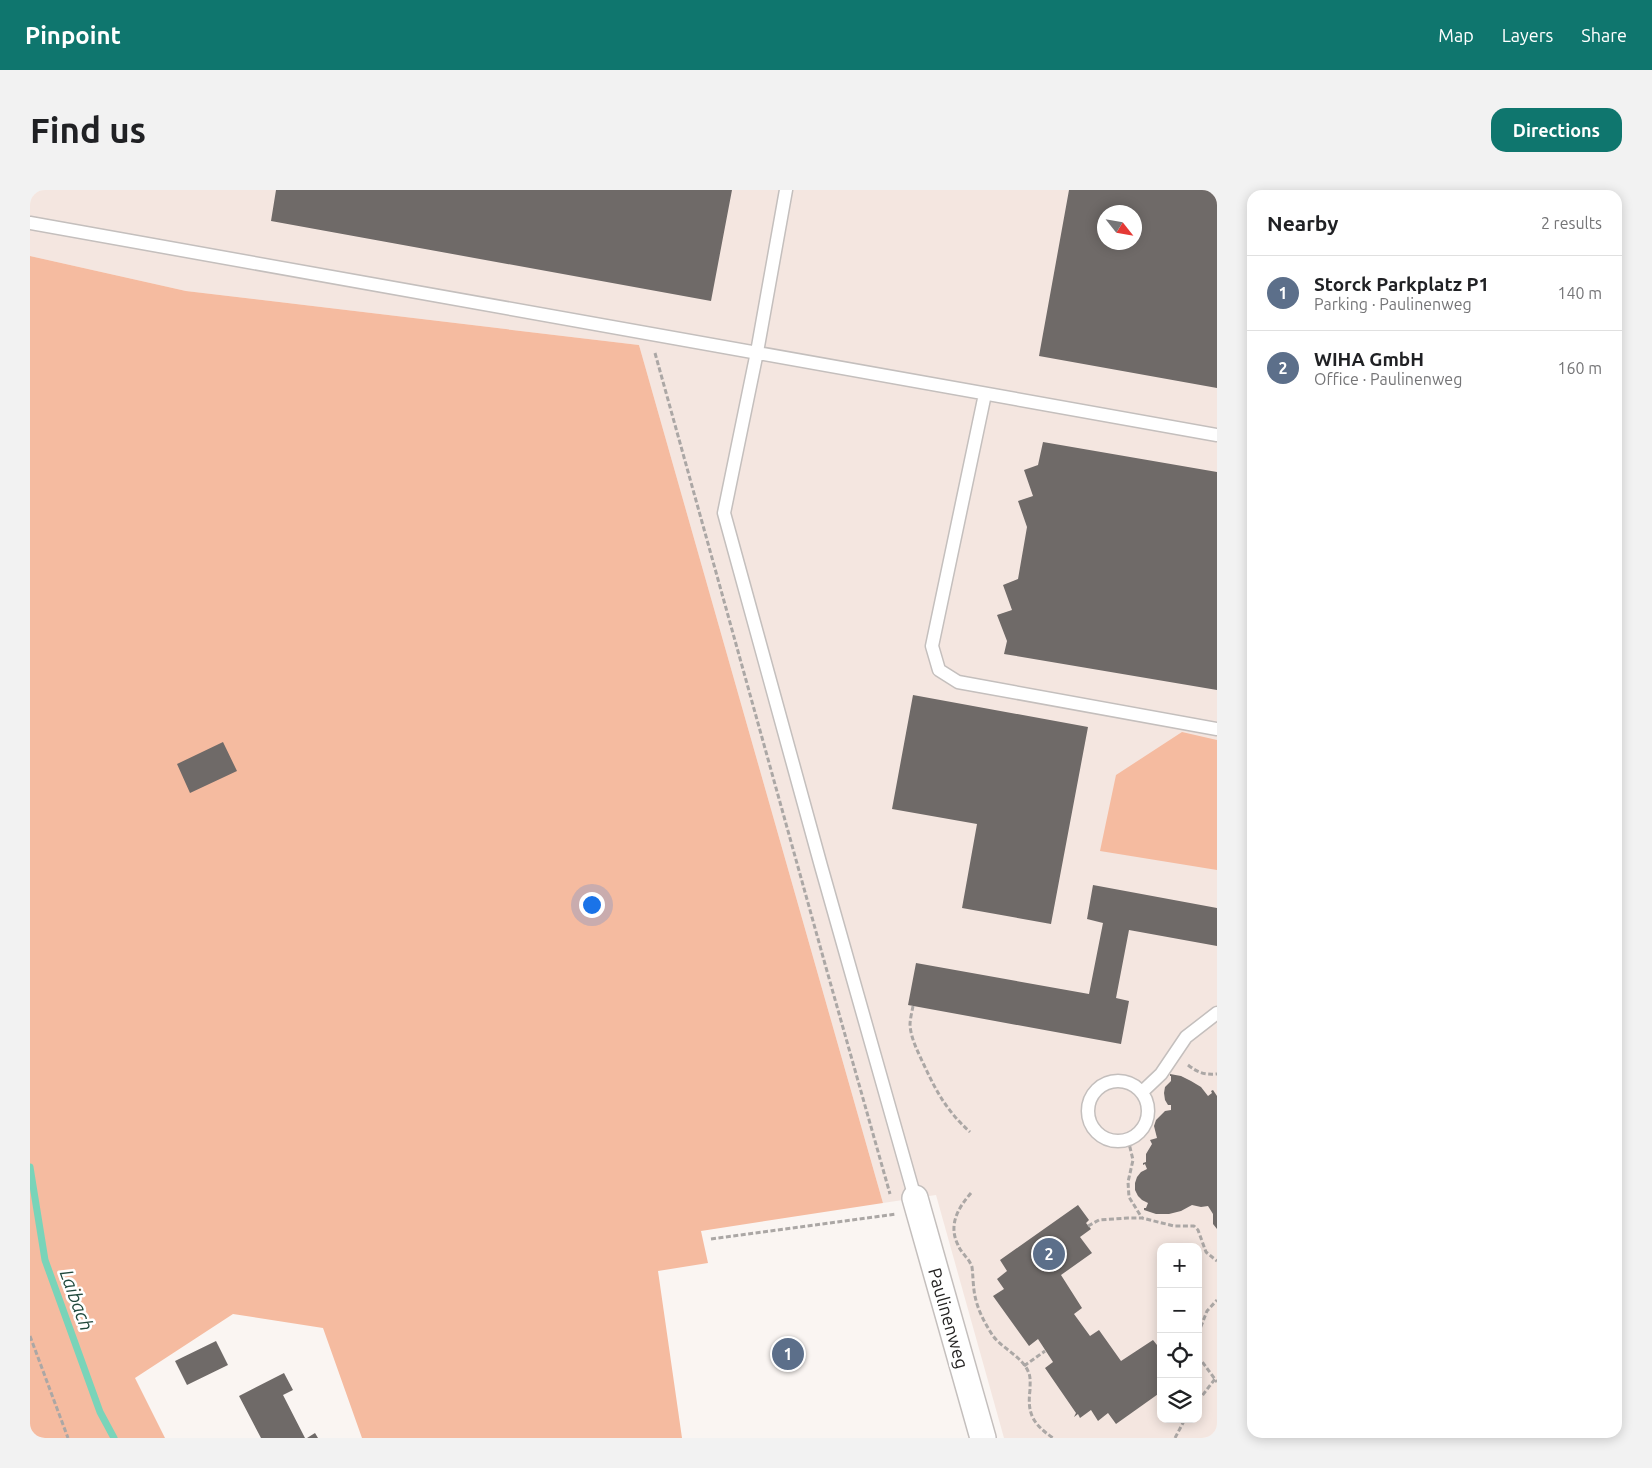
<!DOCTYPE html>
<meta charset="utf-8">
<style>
:root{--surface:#fff;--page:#f2f2f2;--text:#202124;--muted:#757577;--line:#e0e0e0;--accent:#0f766e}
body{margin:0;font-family:Ubuntu,sans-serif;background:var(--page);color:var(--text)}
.controls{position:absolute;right:15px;bottom:15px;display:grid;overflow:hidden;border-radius:10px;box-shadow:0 2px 12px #0003}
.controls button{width:45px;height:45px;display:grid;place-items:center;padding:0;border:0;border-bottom:1px solid var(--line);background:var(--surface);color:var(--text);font:25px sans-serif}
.compass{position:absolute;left:1067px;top:15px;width:45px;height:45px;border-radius:50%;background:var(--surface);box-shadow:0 2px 12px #0003;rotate:121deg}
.you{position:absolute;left:561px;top:714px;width:18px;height:18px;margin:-12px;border:4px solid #fff;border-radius:50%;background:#1a73e8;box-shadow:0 0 0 8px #1a73e833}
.badge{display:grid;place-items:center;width:32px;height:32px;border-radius:50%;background:var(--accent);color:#fff;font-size:16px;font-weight:700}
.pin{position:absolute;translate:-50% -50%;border:2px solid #fff;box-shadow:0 1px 5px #0006}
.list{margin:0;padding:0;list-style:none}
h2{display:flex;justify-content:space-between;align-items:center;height:65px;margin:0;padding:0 20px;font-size:21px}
h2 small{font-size:16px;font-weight:400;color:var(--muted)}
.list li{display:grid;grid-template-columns:32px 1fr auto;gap:15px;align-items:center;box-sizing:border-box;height:75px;padding:0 20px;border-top:1px solid var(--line)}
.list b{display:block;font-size:19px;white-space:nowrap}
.list p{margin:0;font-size:16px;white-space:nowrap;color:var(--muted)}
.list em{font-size:16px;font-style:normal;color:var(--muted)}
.icon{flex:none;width:28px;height:28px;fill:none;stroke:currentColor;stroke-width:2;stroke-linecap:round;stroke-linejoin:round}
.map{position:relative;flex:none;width:1187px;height:1248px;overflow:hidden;border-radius:15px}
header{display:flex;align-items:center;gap:30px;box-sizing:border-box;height:70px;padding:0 25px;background:var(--accent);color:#fff}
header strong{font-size:24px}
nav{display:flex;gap:28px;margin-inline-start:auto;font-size:18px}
.intro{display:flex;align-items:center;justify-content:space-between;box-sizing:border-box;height:120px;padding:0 30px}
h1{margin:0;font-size:35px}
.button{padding:12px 22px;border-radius:15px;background:var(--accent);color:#fff;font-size:18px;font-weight:700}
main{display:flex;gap:30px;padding:0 30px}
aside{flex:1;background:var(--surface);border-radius:15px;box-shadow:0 2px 12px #0003}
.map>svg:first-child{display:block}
.built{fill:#f4e6e0;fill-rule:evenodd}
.green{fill:#f5bba0}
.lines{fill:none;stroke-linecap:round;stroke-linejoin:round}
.stream{stroke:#79d4b9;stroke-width:7}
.building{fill:#6f6a68;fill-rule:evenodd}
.service-casing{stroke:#c4bfbd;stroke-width:15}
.minor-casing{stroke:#c4bfbd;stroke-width:28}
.path{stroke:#aba7a5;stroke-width:3;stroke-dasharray:5 2.5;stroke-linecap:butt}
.service{stroke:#fff;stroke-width:12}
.minor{stroke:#fff;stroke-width:25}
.labels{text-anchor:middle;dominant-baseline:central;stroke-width:5;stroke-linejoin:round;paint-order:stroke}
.street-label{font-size:18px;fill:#242221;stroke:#fff}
.water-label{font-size:19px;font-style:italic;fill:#20493d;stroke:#fff}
</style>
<header>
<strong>Pinpoint</strong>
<nav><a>Map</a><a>Layers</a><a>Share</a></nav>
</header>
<div class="intro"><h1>Find us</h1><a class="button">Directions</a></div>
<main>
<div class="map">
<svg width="1187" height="1248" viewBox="0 0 1187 1248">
<rect width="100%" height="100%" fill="#faf5f2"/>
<path class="built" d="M0,0H1187V1248H974L906,1005L853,1013L609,155L156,101L0,66ZM1074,22H1104V52H1074ZM1131,1057H1168V1229H1131Z"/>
<path class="green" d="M0,66L156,101L609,155L853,1013L671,1041L678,1073L628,1081L652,1248H332L293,1138L203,1124L105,1188L135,1248H0Z
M1152,542L1187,550V680L1070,661L1086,585Z"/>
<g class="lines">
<path class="stream" d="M0,977L15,1070L70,1222L84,1248"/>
</g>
<path class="building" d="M246,0H702L681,111L241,31Z
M1039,0H1187V198L1009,166ZM1074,22H1104V52H1074Z
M1013,252L1187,282V500L974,464L977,451L967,425L982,420L973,395L988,389L997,337L988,311L1003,306L994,280L1008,275Z
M883,505L1058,537L1021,734L932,718L947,634L862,619Z
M193,552L207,581L160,603L147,574Z
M1063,695L1187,718V756L1099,740L1086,808L1099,811L1091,854L878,815L886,773L1059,804L1073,733L1057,729Z
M1140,884L1151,886L1161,891L1171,897L1178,906L1182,903L1181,901L1183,900L1187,906V1039L1183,1034V1024L1178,1016L1171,1017L1162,1015L1151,1021L1139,1024H1126L1114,1020V1018H1116L1118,1013L1112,1010L1108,1006L1105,1000V993L1107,987L1111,982L1117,979L1115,974L1113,975V973L1116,972V964L1122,954L1120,950L1127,948L1124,936L1126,930L1135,921L1141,920V915H1138L1135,910L1134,903L1135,897L1141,891V886H1140Z
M1048,1015L1059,1030L1056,1033L1061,1039L1050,1047L1062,1063L1031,1085L1052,1118L1044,1124L1060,1146L1069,1140L1091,1171L1123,1150L1131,1160V1202L1086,1234L1078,1223L1068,1231L1061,1220L1050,1228L1048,1224L1044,1227L1046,1223L1015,1178L1023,1172L1008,1149L999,1156L963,1106L974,1099L967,1089L977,1081L970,1070Z
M186,1151L198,1175L157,1195L145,1171Z
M254,1183L263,1200L253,1205L275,1248H231L209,1206Z
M285,1243L288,1248H277Z"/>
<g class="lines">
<g class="service-casing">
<path id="service" d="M756,0L727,162L694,323L791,676L885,1008
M0,33L1187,245
M955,204L902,456L909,480L928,492L1187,539
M1058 921a30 30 0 1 1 60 0a30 30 0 1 1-60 0Z
M1112,902L1131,884L1156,847L1187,823"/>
</g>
<g class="minor-casing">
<path id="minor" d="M885,1008L953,1248"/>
</g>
<path class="path" d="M625,163L795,774L860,1004
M883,816C882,822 880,829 880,835C881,849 888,862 894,875C907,903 917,921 940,942
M1158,875C1168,883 1175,885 1187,884
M1098,949L1103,970L1098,992L1099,1007L1112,1028
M941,1003C928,1018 918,1035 928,1055C931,1063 939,1068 942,1077C943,1085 943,1093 944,1100C946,1117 954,1132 963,1146C973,1159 991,1166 998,1181C1001,1187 1000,1193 1000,1200C997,1224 1003,1234 1023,1248
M1058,1036L1069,1030L1098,1028H1112L1144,1036H1164L1168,1040L1176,1062L1187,1071
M681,1049L866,1024
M1168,1144L1177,1121L1187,1110
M0,1146L38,1248
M1168,1166L1187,1192
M994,1176L1015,1161
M1168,1211L1185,1189
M1145,1248L1155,1229"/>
<use href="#service" class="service"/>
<use href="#minor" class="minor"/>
</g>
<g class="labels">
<g class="street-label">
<text transform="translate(919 1128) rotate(74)">Paulinenweg</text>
</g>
<g class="water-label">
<text transform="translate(47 1110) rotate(70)">Laibach</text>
</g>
</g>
</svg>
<div class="controls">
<button>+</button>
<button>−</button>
<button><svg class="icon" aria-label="locate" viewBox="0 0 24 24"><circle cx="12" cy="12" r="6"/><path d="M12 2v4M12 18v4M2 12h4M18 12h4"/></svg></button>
<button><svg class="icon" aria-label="layers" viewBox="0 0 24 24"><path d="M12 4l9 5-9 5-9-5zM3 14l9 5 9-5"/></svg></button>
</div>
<svg class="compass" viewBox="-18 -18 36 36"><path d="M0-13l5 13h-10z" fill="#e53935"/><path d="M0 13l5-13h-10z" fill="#757577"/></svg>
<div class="you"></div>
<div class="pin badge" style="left:758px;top:1164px;background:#5c6f8a">1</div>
<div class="pin badge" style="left:1019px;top:1064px;background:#5c6f8a">2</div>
</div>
<aside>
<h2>Nearby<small>2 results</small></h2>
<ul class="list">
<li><span class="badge" style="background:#5c6f8a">1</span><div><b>Storck Parkplatz P1</b><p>Parking · Paulinenweg</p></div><em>140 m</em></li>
<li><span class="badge" style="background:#5c6f8a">2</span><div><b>WIHA GmbH</b><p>Office · Paulinenweg</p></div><em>160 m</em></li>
</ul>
</aside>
</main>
